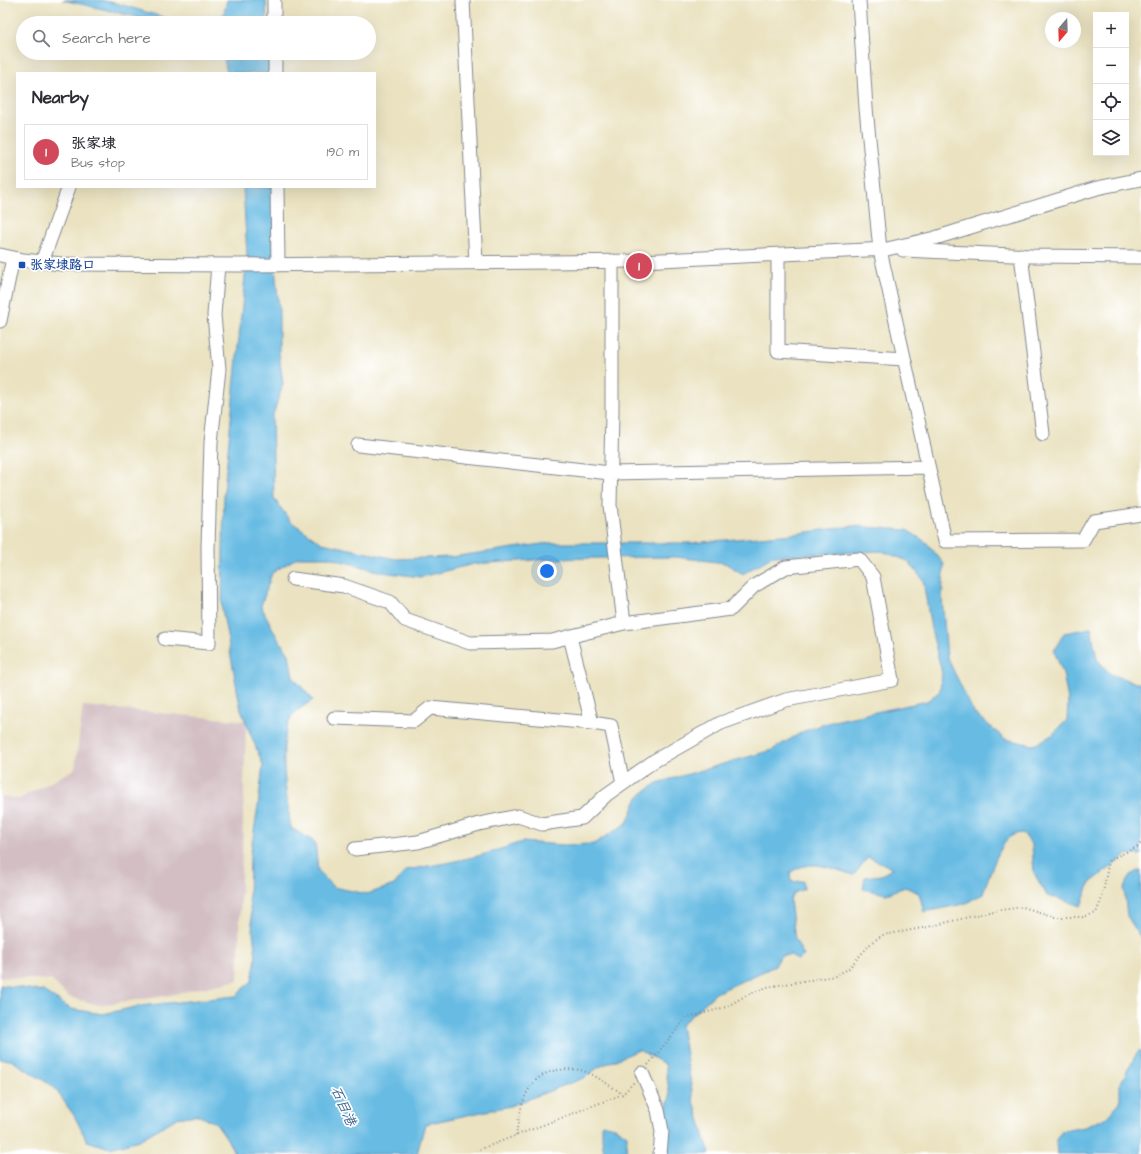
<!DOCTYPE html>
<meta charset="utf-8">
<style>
:root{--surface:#fff;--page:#f2f2f3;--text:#2b2b33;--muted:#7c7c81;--line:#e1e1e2;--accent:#d1495b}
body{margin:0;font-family:"Architects Daughter","LXGW WenKai TC",sans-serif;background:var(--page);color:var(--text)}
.controls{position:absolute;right:12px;top:12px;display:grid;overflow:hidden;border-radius:0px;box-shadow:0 4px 16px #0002}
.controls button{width:36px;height:36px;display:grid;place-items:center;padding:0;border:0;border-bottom:1px solid var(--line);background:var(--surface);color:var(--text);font:20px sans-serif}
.compass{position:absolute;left:1045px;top:12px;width:36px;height:36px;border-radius:50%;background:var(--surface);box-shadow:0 4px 16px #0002;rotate:199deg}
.you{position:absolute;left:547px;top:571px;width:14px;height:14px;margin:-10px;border:3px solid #fff;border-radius:50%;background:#1a73e8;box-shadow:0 0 0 6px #1a73e833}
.badge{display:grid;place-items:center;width:26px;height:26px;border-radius:50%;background:var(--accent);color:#fff;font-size:13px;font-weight:700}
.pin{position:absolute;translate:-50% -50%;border:2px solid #fff;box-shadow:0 1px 4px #0006}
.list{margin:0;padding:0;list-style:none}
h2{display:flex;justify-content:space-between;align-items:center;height:52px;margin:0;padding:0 16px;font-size:17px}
h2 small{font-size:13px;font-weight:400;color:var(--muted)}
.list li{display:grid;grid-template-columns:26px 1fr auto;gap:12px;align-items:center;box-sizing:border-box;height:56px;margin:0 8px 8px;padding:0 8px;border:1px solid var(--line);border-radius:0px}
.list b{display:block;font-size:15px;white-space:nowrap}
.list p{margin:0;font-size:13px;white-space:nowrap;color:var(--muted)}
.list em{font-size:13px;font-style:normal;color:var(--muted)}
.icon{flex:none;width:22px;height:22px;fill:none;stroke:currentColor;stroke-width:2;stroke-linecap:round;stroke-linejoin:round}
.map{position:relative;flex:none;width:1141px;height:1154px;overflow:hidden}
.search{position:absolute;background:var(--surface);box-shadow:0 4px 16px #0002;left:16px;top:16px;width:360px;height:44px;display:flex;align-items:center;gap:10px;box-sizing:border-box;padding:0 14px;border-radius:22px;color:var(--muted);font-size:15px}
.panel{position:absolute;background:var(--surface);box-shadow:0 4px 16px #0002;left:16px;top:72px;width:360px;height:116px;border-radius:0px}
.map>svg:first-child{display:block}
.industrial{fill:#d2bec3}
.water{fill:#67bbe3;stroke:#4175a0;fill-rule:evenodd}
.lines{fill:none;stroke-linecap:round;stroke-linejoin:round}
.minor-casing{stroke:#82888f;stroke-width:15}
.path{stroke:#82888f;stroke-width:2;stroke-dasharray:1 3;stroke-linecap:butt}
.minor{stroke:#fff;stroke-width:13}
.transit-dot{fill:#1a4fb4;stroke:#fff;stroke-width:1.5}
.labels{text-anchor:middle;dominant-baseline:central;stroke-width:3.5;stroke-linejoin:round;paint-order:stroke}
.transit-label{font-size:13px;font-weight:bold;fill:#164399;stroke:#fff;text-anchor:start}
.water-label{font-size:14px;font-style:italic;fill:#36608d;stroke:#fff}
</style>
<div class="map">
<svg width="1141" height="1154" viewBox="0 0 1141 1154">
<rect width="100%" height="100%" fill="#fff"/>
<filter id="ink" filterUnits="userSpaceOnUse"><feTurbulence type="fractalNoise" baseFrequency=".025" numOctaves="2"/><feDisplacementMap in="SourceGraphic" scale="8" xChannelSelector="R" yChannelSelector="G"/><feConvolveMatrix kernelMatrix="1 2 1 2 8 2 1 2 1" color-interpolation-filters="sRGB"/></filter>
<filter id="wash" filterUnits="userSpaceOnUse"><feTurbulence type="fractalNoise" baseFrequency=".012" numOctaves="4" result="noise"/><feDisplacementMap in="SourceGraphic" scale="16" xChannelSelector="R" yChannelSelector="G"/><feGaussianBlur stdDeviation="0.9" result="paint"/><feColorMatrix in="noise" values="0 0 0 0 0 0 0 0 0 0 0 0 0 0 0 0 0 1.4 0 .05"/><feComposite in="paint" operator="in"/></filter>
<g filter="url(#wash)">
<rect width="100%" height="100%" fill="#eae2c0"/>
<path class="industrial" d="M83,706L246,721L238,980L165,996L98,1005L69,997L51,980L0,977V796L19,799L75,769Z"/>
<path class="water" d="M63,0H101L119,4L183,23H153L137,17Z
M227,0H266L267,23H215L224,13Z
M223,53H269L270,73H227Z
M243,187H275L273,245L279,310V354L283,384L272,418L274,498L290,521L322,543L396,559L451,557L549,543H691L793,534L853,526L907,530L926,542L944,564L942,597L947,657L974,713L1005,739L1034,745L1052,735L1067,720L1068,700L1063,673L1054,651L1064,633L1091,628L1097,659L1110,674L1136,683H1141V855L1128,854L1090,883L1081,906L1056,898L1047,896L1034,873L1032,845L1023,833C1020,833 1014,834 1011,836C999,845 987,880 983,894L964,904L924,912L919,893L905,887L886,894L863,889L865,877L881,875L892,869L886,865L868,857L854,875C831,869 811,857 790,873L791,882L803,881L804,889L794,893L790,900L795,939L804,956L797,960L791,955H781L775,966L716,993L681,1025L694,1102L710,1154H661L659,1129L670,1097L665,1064L639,1050L599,1067L584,1078L510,1106L425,1124L417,1154H235L226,1137L216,1123L197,1115L177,1118L139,1140L110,1148L87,1141L75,1117L54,1087L11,1060L0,1059V985L43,991L71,1009L103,1014L140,1006L236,996L252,981L256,958L249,898L250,857L258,806L263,765L241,710L222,609L224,491L247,255ZM882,551L908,561L923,580L931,629L942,673L940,691L927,701L834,721L804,731L772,750L657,783L638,797L627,823L594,844L564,845L522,842L482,855L446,863L406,870L394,885L367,894L333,887L318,870L315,842L291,828C287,799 277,743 291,717C294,712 307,704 313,700L293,677L289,654L278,639L261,606L272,573L298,557H327L382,572L420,577L474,564L548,559L599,558L676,557L725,563L743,574L773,556Z
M1141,870V938L1127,916L1124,888L1130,875Z
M1138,1051H1141V1154H1057L1056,1142L1062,1131L1085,1127L1107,1117L1120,1102V1084Z
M602,1124L615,1127L627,1135L626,1154H604L602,1138Z"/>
</g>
<g filter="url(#ink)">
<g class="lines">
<g class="minor-casing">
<path id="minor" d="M274,0V23
M463,0L476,263
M859,0L866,108L880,250L945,541L1083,540L1094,521L1141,514
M275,53V73
M277,187L278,265
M903,250L1032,256L1141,257
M0,255L23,260L62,264L240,265L641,261L887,249L935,238L1097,188L1141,179
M778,255V351L904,359
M1021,255L1043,434
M612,261V413L610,505L624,623
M42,262L69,187
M0,321L13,258
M358,445L610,473L928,467
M293,579L344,586L390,602L405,620L470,643L552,641L624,623L731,609L754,586L786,567L859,559L873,577L892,680L786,700L721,723L654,761L606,795L582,818L542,824L518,816L479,824L418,842L355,849
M570,637L592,723L611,726L623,783
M165,639L209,643L208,548L211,442L219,369L214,315L218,265
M334,718L414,721L430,708L592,723
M642,1073L658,1110L662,1131L660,1154"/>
</g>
<path class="path" d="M648,1065L686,1018L726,1007L745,996L767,987L835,976L848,969L872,942L883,935L928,927L993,911L1023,907L1055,917H1083L1096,913L1102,898L1109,860L1137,847L1141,843
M516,1136C520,1108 525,1074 559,1070C568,1069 577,1068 586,1072C599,1077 611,1087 623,1094
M476,1151L623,1094L634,1082"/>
<use href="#minor" class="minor"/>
</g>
</g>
<rect class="transit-dot" x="18" y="261" width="8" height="8" rx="2"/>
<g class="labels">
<g class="transit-label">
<text x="30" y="265">张家埭路口</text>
</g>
<g class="water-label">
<text transform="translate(343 1106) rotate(66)">石目港</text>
</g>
</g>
</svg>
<div class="controls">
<button>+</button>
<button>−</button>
<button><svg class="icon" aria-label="locate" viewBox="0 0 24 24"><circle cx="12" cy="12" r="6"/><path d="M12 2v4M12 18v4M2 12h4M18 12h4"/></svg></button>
<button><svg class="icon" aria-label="layers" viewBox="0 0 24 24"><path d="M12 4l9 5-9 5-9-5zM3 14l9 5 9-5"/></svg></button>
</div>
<svg class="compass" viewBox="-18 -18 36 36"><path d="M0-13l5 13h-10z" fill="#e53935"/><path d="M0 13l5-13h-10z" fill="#7c7c81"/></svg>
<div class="you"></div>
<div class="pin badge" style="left:639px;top:266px">1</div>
<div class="search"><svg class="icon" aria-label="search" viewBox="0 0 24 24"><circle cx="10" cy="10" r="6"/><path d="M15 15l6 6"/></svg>Search here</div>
<section class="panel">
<h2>Nearby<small></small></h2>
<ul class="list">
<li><span class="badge">1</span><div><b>张家埭</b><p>Bus stop</p></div><em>190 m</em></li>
</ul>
</section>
</div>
